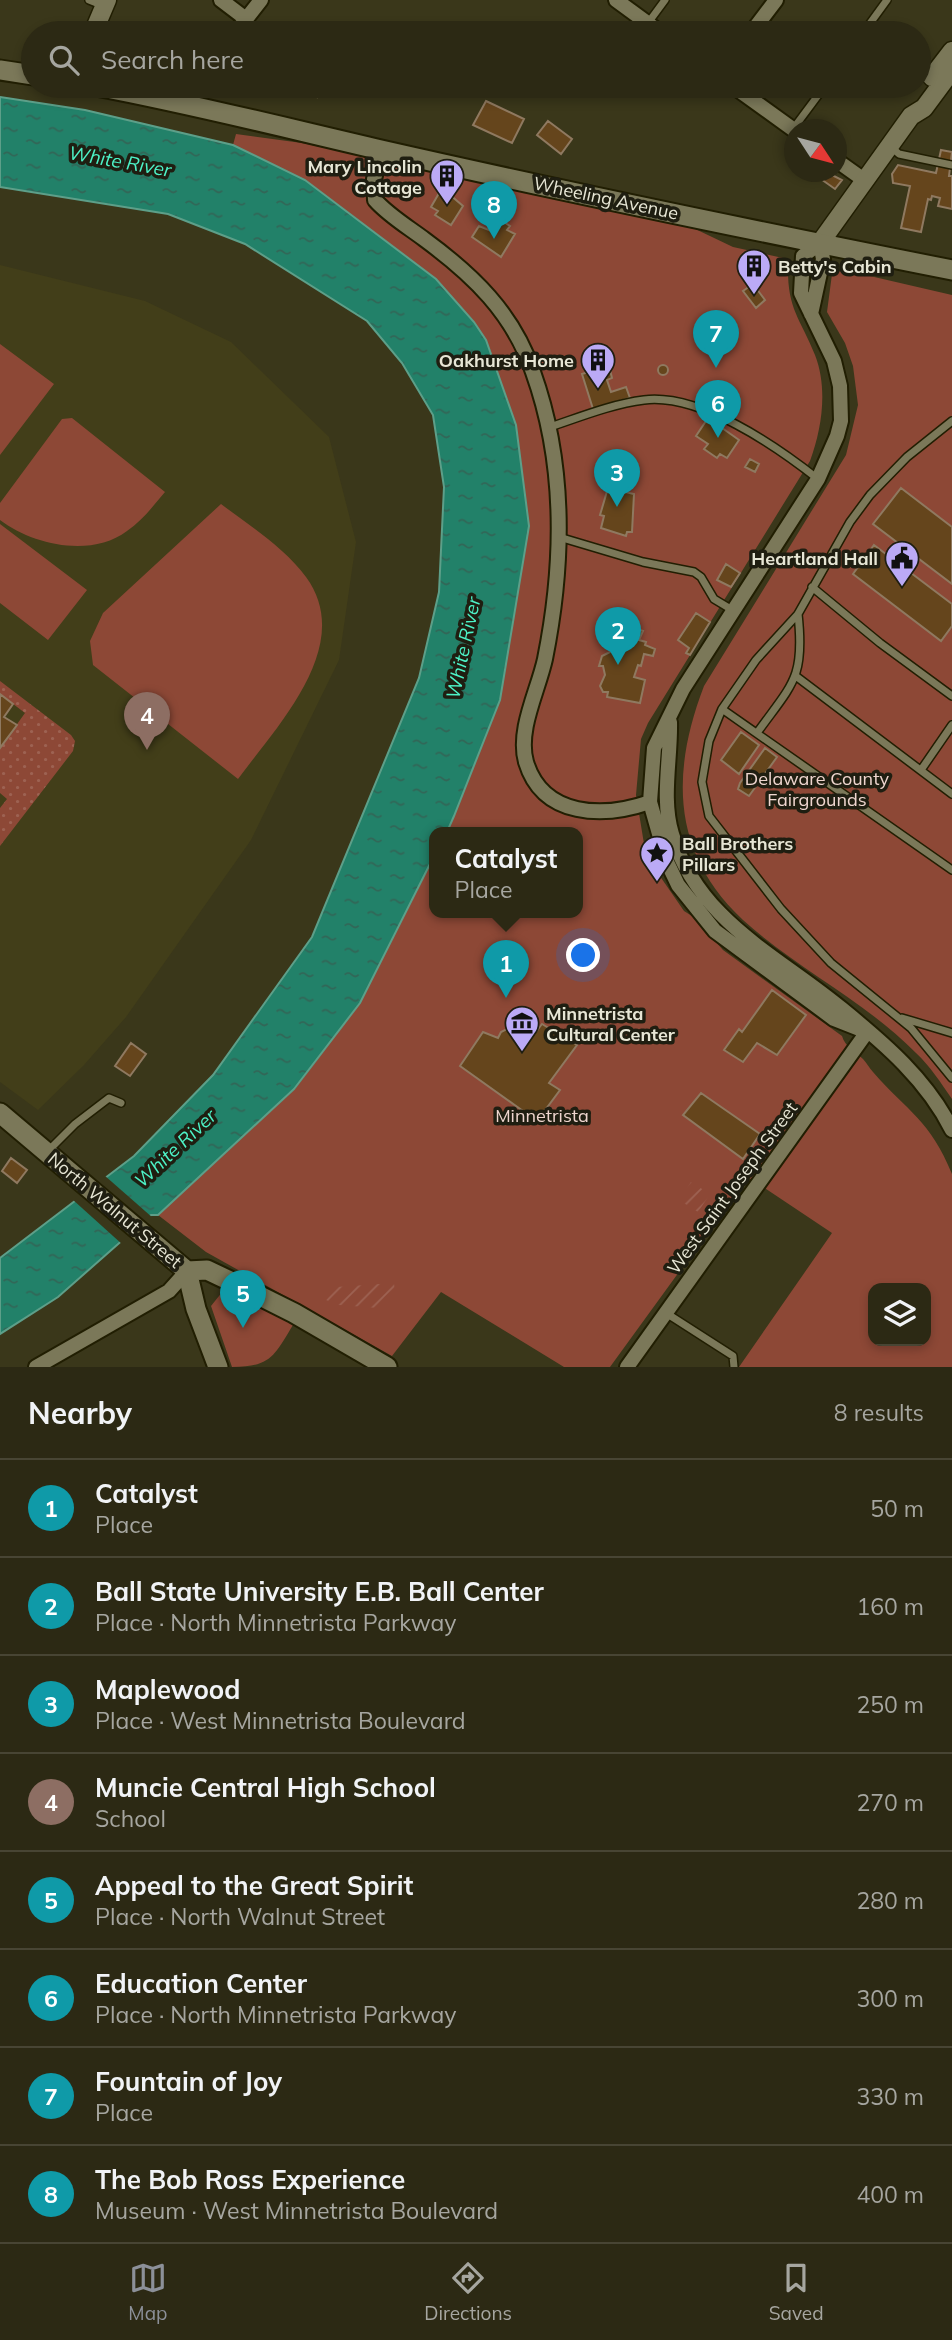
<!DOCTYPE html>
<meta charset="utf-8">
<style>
:root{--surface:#2c2914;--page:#34311d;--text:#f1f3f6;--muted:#a6a6a0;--line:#484534;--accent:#8c9099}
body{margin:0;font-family:Mulish,sans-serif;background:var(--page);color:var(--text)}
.controls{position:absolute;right:21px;bottom:21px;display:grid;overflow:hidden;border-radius:14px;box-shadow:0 4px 10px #0003}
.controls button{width:63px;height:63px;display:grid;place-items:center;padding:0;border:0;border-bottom:2px solid var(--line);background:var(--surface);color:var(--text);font:35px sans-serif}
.compass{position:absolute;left:784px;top:119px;width:63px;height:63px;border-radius:50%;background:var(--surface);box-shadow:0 4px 10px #0003;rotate:126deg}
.you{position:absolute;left:584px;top:956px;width:24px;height:24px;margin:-18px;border:5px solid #fff;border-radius:50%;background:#1a73e8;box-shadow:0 0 0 10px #1a73e833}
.badge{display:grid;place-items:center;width:46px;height:46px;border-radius:50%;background:var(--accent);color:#fff;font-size:23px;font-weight:700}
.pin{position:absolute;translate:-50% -58px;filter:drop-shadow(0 2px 4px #0008)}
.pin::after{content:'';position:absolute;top:37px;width:24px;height:21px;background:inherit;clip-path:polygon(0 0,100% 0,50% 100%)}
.popup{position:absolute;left:429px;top:827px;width:154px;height:91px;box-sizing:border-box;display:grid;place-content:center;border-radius:14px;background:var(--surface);filter:drop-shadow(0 2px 5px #0005);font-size:23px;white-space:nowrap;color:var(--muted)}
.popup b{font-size:26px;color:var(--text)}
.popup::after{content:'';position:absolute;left:50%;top:100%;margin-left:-14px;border:14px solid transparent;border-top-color:var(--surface)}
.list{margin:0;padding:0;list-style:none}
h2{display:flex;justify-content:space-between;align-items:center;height:91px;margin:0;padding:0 28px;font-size:30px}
h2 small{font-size:23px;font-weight:400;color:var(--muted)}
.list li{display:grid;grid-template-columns:46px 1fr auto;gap:21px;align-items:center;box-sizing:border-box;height:98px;padding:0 28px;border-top:2px solid var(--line)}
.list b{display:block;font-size:26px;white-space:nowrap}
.list p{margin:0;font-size:23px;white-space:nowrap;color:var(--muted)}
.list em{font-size:23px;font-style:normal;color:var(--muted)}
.icon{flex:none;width:38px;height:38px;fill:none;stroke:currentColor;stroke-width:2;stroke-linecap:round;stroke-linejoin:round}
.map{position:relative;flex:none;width:952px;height:1367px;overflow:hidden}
.search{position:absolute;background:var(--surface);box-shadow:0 4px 10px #0003;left:21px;right:21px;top:21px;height:77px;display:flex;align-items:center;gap:18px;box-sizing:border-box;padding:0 24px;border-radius:38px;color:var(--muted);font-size:26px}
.sheet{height:875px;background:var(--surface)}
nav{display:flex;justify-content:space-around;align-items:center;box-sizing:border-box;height:98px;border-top:2px solid var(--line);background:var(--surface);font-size:19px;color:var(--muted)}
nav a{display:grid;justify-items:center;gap:4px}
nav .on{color:var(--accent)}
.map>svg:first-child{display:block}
.built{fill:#423e19}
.grass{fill:url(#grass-dots)}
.park{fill:#8d4836;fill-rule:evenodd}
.garden{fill:url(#garden-furrows)}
.water{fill:url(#water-ripples);stroke:#5d9f89;stroke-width:2}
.pier{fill:#3a371a}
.building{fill:#65451c;stroke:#8f7960;stroke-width:2}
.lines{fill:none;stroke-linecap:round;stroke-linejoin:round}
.service-casing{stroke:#211e02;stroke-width:10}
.minor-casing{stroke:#211e02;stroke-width:18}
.tertiary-casing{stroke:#211e02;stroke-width:21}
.secondary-casing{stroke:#211e02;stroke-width:23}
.service{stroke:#7b7859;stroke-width:7}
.minor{stroke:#7b7859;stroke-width:14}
.tertiary{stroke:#7b7859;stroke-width:18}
.secondary{stroke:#7b7859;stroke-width:19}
.labels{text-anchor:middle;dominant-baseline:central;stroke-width:7;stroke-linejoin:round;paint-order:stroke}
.poi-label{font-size:18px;font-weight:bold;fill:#e7e6d5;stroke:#1f1e11;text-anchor:end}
.street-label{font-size:18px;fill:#e7e6d5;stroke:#1f1e11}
.park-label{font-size:18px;fill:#efd6cf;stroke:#1f1e11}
.water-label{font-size:19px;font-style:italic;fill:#4df2c7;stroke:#1f1e11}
</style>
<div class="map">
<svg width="952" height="1367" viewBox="0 0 952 1367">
<defs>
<pattern id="grass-dots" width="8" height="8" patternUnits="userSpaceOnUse" patternTransform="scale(1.75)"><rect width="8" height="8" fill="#8d4836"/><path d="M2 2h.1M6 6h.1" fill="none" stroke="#9d6252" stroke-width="1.8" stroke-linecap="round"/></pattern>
<pattern id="garden-furrows" width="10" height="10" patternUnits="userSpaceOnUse" patternTransform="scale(1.75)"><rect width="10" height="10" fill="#8d4836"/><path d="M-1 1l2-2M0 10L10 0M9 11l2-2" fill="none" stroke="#9d6252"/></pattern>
<pattern id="water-ripples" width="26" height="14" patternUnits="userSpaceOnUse" patternTransform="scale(1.75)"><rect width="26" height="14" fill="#228169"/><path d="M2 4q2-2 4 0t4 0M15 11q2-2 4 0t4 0" fill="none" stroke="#326657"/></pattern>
</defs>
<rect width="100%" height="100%" fill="#3a371a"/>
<path class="built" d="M0,265L145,301L231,342L329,437L356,542L339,660L251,840L126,1017L84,1065L38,1110L0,1082Z"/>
<path class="grass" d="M0,681L71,735L75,741L73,751L0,846V808L7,799L0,793V748L25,713L0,694Z"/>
<path class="park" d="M236,134L302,143L689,226L733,247L783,258L788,264C787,309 799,316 815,355C828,388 822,429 810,461L648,723L641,739L636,795L646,856L684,911L695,918L723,950L842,1036C845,1047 855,1051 863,1059C867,1063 869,1068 873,1072C908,1112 930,1120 952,1174V1367H739L832,1233L748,1177L610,1367H564L441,1292L392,1356L206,1252L158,1215L295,1089L360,1003L434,856V912H578V832H447L500,700L436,279L305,180L233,145ZM873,1288H926V1341H873Z
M844,270L952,295V1099C941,1083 930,1066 916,1053C865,1001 797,969 743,920C671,853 671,772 704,686L846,455L858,405L853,366L845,343L827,312L832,274Z
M0,344L54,384L0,455Z
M72,418L165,492C153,506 143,520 127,531C91,558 33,545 0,520V503L62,419Z
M221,504C250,526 284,547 306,577C356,645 277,726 238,779L93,665L90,641L103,613Z
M0,524L87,590L48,640L0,603Z
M230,1290L293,1325C274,1356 271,1367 232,1367L211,1306L223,1291Z"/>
<path class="garden" d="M691,1182L710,1194L698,1212L679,1200Z
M394,1283L395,1293L378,1308L339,1305L326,1300L336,1287Z"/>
<path class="water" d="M0,97L85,110L233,145L305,180L436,279L474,322L486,340L516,425L529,526L500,700L454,816L447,832H434V856L360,1003L294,1089L158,1215H151L58,1297L0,1334V1258L134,1156L213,1075L312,937L419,678L439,592L444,487L433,415L402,363L367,321L245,244L168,214L0,187Z"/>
<path class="pier" d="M104,1175L153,1218L123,1245L72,1199Z"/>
<path class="building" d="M295,86H321L317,97Z
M486,101L524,119L512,143L473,125Z
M548,121L572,139L561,154L537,135Z
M941,150L952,152L949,176H952V209L938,206L940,198L932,196L931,200L928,199L921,232L901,228L910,186L893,183L892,174L898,165L936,173Z
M826,172L842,180L835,189L821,179Z
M442,188L463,206L451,225L435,215L438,211L431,207Z
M502,221L510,226L507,230L515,234L501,257L472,237L479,226L494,232Z
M753,284L765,300L756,308L743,291Z
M658 370a5 5 0 1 1 10 0a5 5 0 1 1-10 0Z
M609,366L612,378L607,380L611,392L626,387L630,398L593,409L582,374Z
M708,418L739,440L727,458L720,454L717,458L704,449L708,444L696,436Z
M750,459L759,464L755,472L745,467Z
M608,488L634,494L632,532H627L626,536L601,528L604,516L600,515Z
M901,488L952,527V584L873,524Z
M874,545L952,604V626L941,641L853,574Z
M726,564L740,573L731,587L717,580Z
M696,613L710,622L690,655L686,653L689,648L678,640Z
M633,628L643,631L639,640L646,642L645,645L655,649L653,656L644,654L641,666L638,665L634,677L645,680L640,703L607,697L608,692H603L600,686L605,675L603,666H599L602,656L612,651L615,637L627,640Z
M0,694L13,704L4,717L17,725L0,748Z
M741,732L759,745L739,774L721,760Z
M765,748L777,757L749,796L738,789L740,783Z
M772,990L806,1015L777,1055L757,1043L743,1062L724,1050L739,1029L742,1032Z
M542,1024L577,1045L549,1083L560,1090L537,1121L460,1066L483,1032L498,1038L501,1032L515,1025L524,1030L531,1026L535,1033Z
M131,1043L146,1054L130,1076L115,1066Z
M701,1093L760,1134L743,1159L683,1115Z
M11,1158L27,1170L17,1183L2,1171Z"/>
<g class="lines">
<g class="service-casing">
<path id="service" d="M89,0L104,6
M648,23L665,0
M863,33L887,0
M793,129L825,86
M890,146L899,154L952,165
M952,421L907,457L870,495L850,522L798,614L756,660L722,709L709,741L702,782L709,816L781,909L831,963L911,1028L952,1078
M550,427C580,417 612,404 644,400C700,393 776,446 818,479
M559,537L643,562L694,572L701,577L714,599L734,611
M812,587L880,643L952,696
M797,677L952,794
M722,709L952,870
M757,733C793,683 805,678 798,614
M921,770L952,725
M902,1018L952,1033
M47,1152L75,1124L109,1098L121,1103
M666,1313L733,1356L734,1367"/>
</g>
<g class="minor-casing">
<path id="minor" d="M221,0L246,19
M616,0L661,33
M235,33L261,0
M751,33L776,0
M733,86L794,130
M187,103L193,86
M382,150L374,179L375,200C388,215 408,227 424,239C473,275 513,313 533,372C566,464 564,564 545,659C538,691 517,730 526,762C543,818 604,818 650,802
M836,160L864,180
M811,314L823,259L820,243L803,256L801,293L834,361L840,386L841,421L837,436L818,479L683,689L654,748L650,802L667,862L678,885L715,931L834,1019L867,1032
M670,722C671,758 661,799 672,834C698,921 777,955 842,1009C885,1044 927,1080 952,1130
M36,1367L169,1291L187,1271
M627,1367L867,1032"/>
</g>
<g class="tertiary-casing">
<path id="tertiary" d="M93,33L107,0
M932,77L952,51
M820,243L911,116L924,108L952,70"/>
</g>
<g class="secondary-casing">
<path id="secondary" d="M0,70L33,75
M96,86C192,104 286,128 381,150C570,193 761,232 952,270
M0,1113L187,1271L207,1270L228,1280L294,1313L387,1367
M187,1271L196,1309L218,1367"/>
</g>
<use href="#service" class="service"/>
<use href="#minor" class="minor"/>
<use href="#tertiary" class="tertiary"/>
<use href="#secondary" class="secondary"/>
</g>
<defs>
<g id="building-pin" transform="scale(1.75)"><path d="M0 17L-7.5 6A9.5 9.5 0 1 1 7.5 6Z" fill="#bbaaf6" stroke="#1f1e11"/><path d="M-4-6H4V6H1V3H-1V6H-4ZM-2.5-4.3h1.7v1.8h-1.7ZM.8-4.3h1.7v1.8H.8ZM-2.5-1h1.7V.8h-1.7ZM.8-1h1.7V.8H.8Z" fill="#111"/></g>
<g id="civic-pin" transform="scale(1.75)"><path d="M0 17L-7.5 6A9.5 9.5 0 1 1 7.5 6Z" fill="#bbaaf6" stroke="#1f1e11"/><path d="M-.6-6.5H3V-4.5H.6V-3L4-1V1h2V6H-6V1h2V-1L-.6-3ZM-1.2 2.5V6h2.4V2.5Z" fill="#111"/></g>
<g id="sight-pin" transform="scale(1.75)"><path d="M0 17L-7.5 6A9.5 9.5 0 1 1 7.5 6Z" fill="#bbaaf6" stroke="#1f1e11"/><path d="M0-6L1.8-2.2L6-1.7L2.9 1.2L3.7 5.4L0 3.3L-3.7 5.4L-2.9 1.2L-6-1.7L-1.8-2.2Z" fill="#111"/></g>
<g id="museum-pin" transform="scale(1.75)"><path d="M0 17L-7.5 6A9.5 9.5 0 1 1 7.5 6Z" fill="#bbaaf6" stroke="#1f1e11"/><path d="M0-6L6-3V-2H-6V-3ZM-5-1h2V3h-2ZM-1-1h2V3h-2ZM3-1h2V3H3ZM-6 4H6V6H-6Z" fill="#111"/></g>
</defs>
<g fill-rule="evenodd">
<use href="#building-pin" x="447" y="176"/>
<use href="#building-pin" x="754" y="266"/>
<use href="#building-pin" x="598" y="360"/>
<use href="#civic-pin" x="902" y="558"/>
<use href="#sight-pin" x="657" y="853"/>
<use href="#museum-pin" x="522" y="1023"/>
</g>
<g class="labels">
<g class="poi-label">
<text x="422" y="166">Mary Lincolin<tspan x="422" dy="21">Cottage</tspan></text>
<text x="778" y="266" text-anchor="start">Betty's Cabin</text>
<text x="574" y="360">Oakhurst Home</text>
<text x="878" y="558">Heartland Hall</text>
<text x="682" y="843" text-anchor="start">Ball Brothers<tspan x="682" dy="21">Pillars</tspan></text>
<text x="546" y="1013" text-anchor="start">Minnetrista<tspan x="546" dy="21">Cultural Center</tspan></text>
</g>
<g class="street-label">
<text transform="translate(606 198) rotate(12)">Wheeling Avenue</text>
<text transform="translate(732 1188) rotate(-54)">West Saint Joseph Street</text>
<text transform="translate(115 1210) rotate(40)">North Walnut Street</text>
</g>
<g class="park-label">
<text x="817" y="778">Delaware County<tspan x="817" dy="21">Fairgrounds</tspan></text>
<text x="542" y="1115">Minnetrista</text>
</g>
<g class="water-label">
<text transform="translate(120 161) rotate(10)">White River</text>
<text transform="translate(463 648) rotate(-78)">White River</text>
<text transform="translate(175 1148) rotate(-43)">White River</text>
</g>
</g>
</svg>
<div class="controls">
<button><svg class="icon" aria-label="layers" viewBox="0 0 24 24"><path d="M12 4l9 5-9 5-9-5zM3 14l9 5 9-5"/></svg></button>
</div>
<svg class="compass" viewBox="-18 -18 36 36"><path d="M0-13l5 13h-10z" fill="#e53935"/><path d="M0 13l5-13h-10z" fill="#a6a6a0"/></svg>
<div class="you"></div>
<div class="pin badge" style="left:506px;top:998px;background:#0f9aa8">1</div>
<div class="popup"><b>Catalyst</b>Place</div>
<div class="pin badge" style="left:618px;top:665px;background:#0f9aa8">2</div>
<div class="pin badge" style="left:617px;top:507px;background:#0f9aa8">3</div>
<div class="pin badge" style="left:147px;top:750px;background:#8d6e63">4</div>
<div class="pin badge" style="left:243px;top:1328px;background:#0f9aa8">5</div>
<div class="pin badge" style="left:718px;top:438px;background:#0f9aa8">6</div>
<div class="pin badge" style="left:716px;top:368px;background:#0f9aa8">7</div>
<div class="pin badge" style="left:494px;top:239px;background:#0f9aa8">8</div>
<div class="search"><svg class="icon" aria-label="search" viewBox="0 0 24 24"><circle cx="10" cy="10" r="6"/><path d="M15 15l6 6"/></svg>Search here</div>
</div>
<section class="sheet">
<h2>Nearby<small>8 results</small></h2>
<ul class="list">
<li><span class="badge" style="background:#0f9aa8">1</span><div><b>Catalyst</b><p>Place</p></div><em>50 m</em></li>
<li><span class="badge" style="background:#0f9aa8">2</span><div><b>Ball State University E.B. Ball Center</b><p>Place · North Minnetrista Parkway</p></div><em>160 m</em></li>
<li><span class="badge" style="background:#0f9aa8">3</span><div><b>Maplewood</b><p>Place · West Minnetrista Boulevard</p></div><em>250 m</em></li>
<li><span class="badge" style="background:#8d6e63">4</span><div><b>Muncie Central High School</b><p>School</p></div><em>270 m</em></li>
<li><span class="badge" style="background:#0f9aa8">5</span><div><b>Appeal to the Great Spirit</b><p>Place · North Walnut Street</p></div><em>280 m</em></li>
<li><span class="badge" style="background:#0f9aa8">6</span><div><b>Education Center</b><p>Place · North Minnetrista Parkway</p></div><em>300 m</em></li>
<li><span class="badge" style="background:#0f9aa8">7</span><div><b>Fountain of Joy</b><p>Place</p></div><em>330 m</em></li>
<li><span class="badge" style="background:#0f9aa8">8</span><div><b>The Bob Ross Experience</b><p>Museum · West Minnetrista Boulevard</p></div><em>400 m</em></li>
</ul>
</section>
<nav>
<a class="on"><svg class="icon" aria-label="map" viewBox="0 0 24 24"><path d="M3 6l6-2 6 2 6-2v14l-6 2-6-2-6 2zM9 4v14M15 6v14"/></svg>Map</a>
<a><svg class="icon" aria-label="directions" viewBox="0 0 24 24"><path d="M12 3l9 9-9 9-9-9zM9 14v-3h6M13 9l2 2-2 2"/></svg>Directions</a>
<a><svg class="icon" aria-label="saved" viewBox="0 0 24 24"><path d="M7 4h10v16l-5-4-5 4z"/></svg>Saved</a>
</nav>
